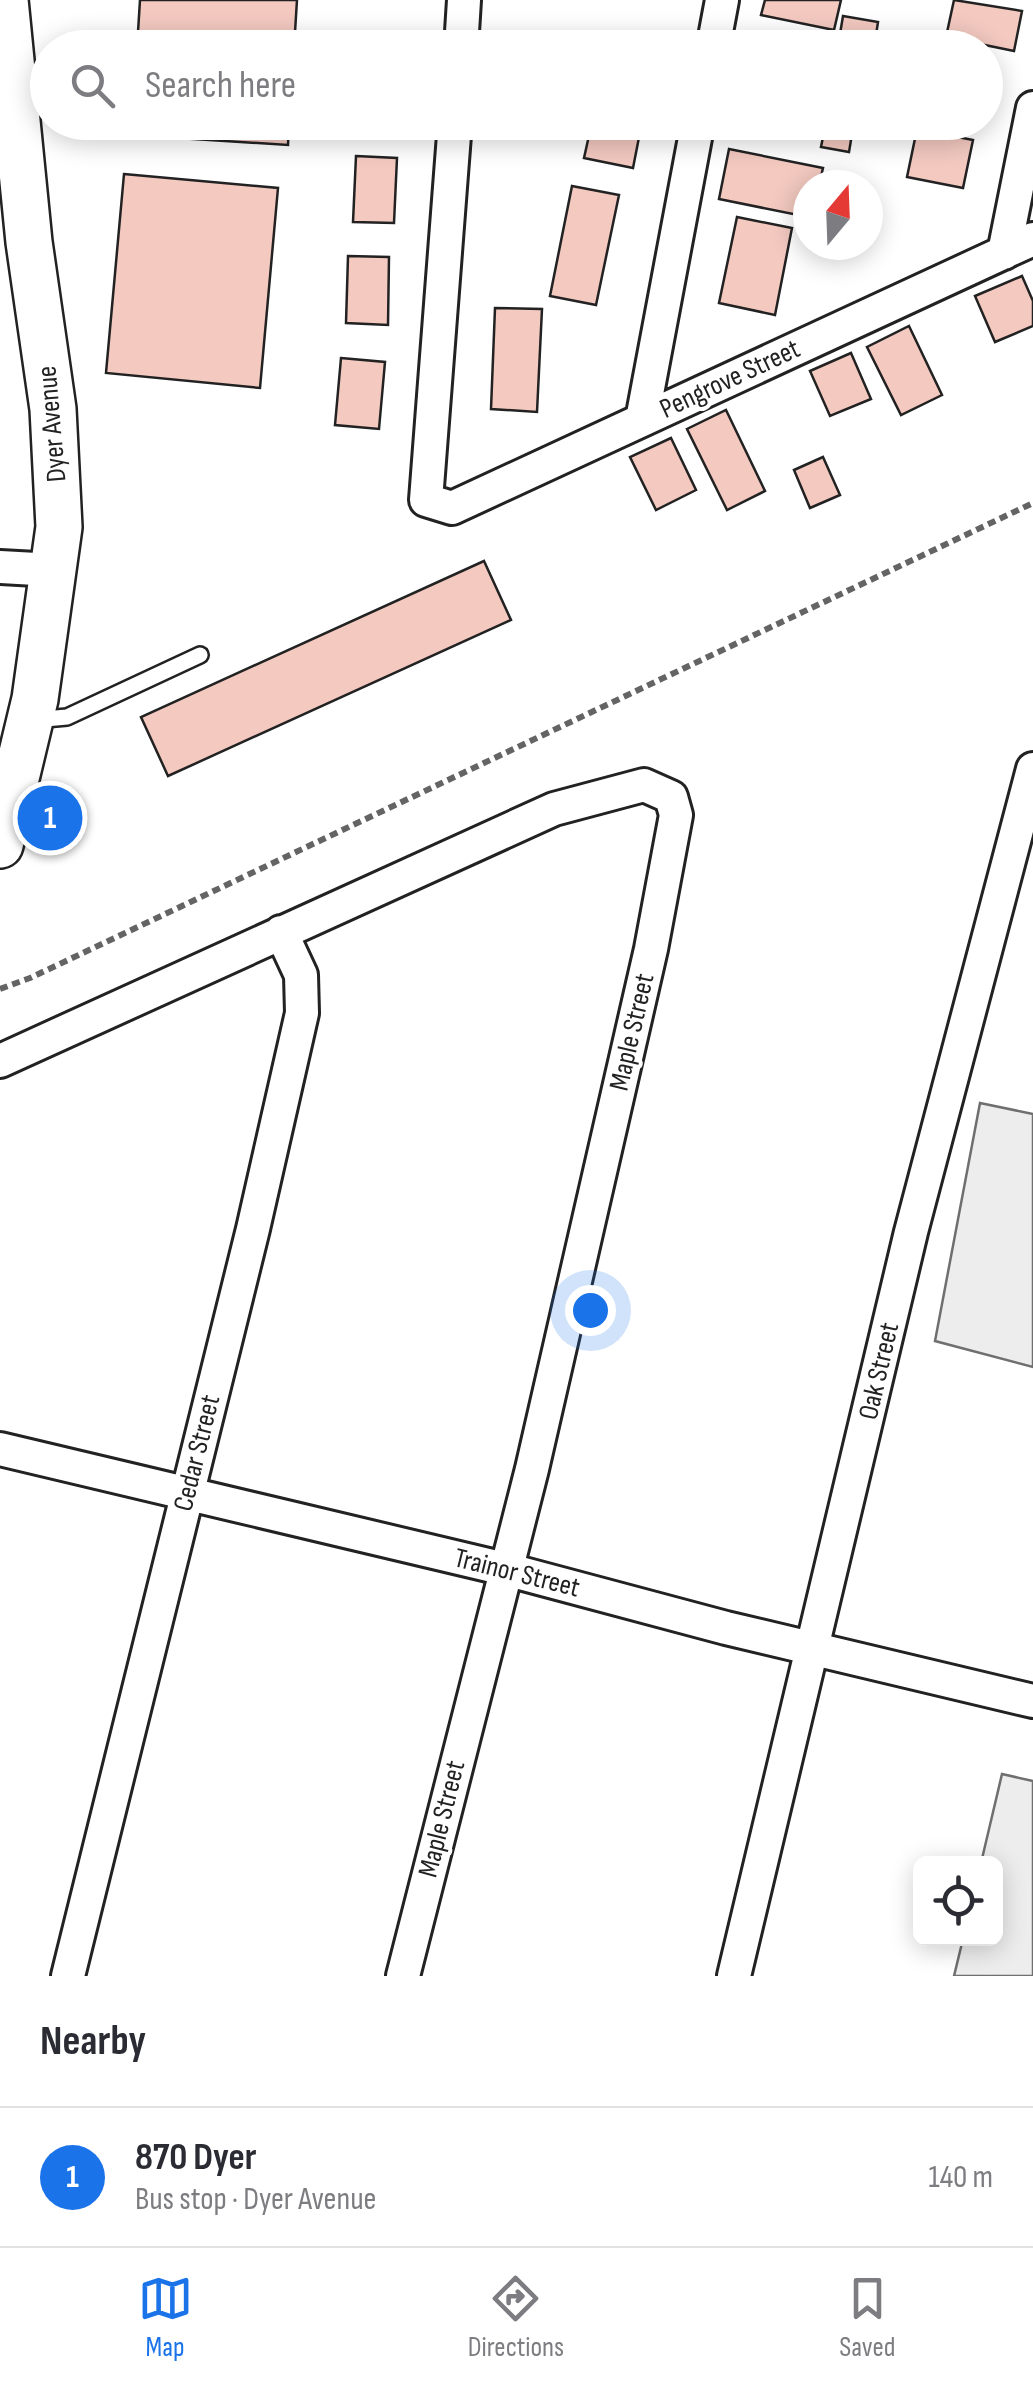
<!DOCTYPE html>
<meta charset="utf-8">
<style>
:root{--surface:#fff;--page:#f7f7f7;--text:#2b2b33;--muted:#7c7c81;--line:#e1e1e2;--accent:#1a73e8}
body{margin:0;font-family:"Sofia Sans Condensed",sans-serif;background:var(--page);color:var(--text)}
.controls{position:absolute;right:30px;bottom:30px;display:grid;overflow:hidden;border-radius:15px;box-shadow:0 5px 25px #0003}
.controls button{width:90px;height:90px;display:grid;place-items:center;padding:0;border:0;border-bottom:2px solid var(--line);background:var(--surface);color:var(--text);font:50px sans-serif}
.compass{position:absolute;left:793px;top:170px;width:90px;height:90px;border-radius:50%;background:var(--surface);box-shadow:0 5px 25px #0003;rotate:19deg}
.you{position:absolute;left:590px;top:1310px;width:35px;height:35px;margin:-25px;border:8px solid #fff;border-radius:50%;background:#1a73e8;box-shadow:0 0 0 15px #1a73e833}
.badge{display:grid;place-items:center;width:65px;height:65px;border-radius:50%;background:var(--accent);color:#fff;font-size:32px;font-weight:700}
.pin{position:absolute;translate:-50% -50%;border:5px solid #fff;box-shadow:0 2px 10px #0006}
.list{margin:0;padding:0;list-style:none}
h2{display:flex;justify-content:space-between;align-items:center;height:130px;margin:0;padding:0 40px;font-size:42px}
h2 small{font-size:32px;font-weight:400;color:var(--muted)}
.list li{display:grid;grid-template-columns:65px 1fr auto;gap:30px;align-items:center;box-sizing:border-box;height:140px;padding:0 40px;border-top:2px solid var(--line)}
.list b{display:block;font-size:38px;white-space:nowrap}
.list p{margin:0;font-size:32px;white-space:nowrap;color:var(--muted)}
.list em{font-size:32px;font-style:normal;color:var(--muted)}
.icon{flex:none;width:55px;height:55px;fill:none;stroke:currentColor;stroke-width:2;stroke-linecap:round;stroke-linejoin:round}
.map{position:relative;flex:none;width:1033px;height:1976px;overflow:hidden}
.search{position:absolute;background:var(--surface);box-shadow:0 5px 25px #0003;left:30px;right:30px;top:30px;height:110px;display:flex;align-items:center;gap:25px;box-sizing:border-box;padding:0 35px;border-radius:55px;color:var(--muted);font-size:38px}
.sheet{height:270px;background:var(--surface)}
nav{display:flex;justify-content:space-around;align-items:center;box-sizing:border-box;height:140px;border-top:2px solid var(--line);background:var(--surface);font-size:28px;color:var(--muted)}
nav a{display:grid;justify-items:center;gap:5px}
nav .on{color:var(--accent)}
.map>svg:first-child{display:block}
.parking{fill:#ededed;stroke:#6f6f6f;stroke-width:2.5}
.building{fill:#f3c9c0;stroke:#222;stroke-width:2.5}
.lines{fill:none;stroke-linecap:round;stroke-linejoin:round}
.lane-casing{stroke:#222;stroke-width:20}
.street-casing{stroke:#222;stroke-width:38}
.secondary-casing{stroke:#222;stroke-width:50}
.path{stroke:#646464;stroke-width:6;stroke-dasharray:8 5;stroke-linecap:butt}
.lane{stroke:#fff;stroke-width:15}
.street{stroke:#fff;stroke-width:32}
.secondary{stroke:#fff;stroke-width:45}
.labels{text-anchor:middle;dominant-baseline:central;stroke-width:8;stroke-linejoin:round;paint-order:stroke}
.street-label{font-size:28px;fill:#222;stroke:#fff}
</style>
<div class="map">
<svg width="1033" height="1976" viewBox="0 0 1033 1976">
<rect width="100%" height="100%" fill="#fff"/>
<path class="parking" d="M980,1103L1033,1114V1367L935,1341Z
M1002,1774L1033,1781V1976H954L963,1939L996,1938V1864L981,1863Z"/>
<path class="building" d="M140,0H297L294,48H137Z
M765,0H841L834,30L761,15Z
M954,0L1022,11L1014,51L946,37Z
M843,16L878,22L874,48L838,46Z
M133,122H289L288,145L132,135Z
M592,122H642L633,168L584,158Z
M826,122H854L849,152L821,147Z
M917,129L973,140L963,188L907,177Z
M729,149L823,168L819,185H808V217L719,199Z
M356,156L397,158L394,223L353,222Z
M124,174L278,188L260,388L106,373Z
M572,186L619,195L596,305L550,296Z
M737,217L792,228L775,315L719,303Z
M348,256L389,257L388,325L346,323Z
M1022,276L1033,301V326L995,342L975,296Z
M495,308L542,309L537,412L491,409Z
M909,326L942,395L901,415L867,347Z
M851,353L871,399L830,416L810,371Z
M341,358L385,362L379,429L335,425Z
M726,410L765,491L727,510L687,429Z
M671,438L696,490L656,510L630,457Z
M823,457L840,495L810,508L794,470Z
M484,561L511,620L168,776L141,717Z"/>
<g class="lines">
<g class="lane-casing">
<path id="lane" d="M34,720L67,717L200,655"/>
</g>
<g class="street-casing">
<path id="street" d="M461,48L464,0
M713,48L722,0
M455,122L426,500L452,508L1033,239
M1004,253L1033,108
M642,420L698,122
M0,567L54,570
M0,1061L554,809L644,785L671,797L676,815L651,949L532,1469L403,1976
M0,1449L505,1569L726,1628L1033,1701
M68,1976L253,1229L302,1013L301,975L281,932
M734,1976L911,1232L1033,769"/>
</g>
<g class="secondary-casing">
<path id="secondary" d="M0,845L35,699L59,527L53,409L29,242L5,0"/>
</g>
<path class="path" d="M0,989L30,978L1033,503"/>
<use href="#lane" class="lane"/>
<use href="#street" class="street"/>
<use href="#secondary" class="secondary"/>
</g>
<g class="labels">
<g class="street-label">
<text transform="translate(730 379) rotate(-25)">Pengrove Street</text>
<text transform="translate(52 424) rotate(-95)">Dyer Avenue</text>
<text transform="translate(632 1032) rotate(-77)">Maple Street</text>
<text transform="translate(879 1371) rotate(-77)">Oak Street</text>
<text transform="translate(197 1453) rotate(-76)">Cedar Street</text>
<text transform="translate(517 1573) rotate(14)">Trainor Street</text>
<text transform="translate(442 1819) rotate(-76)">Maple Street</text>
</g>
</g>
</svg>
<div class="controls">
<button><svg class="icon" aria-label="locate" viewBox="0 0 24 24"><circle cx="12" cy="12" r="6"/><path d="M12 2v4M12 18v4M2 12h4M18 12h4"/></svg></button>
</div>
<svg class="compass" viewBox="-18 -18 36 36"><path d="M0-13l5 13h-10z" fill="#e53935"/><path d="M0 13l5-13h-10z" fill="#7c7c81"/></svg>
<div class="you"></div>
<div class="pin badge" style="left:50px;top:818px">1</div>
<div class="search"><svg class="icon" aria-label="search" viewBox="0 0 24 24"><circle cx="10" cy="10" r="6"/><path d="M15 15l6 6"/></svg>Search here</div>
</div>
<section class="sheet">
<h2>Nearby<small></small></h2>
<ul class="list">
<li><span class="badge">1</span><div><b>870 Dyer</b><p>Bus stop · Dyer Avenue</p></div><em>140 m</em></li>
</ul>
</section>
<nav>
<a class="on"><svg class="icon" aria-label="map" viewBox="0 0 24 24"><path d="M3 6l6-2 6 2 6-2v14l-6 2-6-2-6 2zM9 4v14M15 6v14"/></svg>Map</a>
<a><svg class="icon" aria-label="directions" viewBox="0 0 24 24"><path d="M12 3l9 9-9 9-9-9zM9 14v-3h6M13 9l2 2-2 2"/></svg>Directions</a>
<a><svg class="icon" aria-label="saved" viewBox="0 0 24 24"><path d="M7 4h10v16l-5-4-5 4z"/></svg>Saved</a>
</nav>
